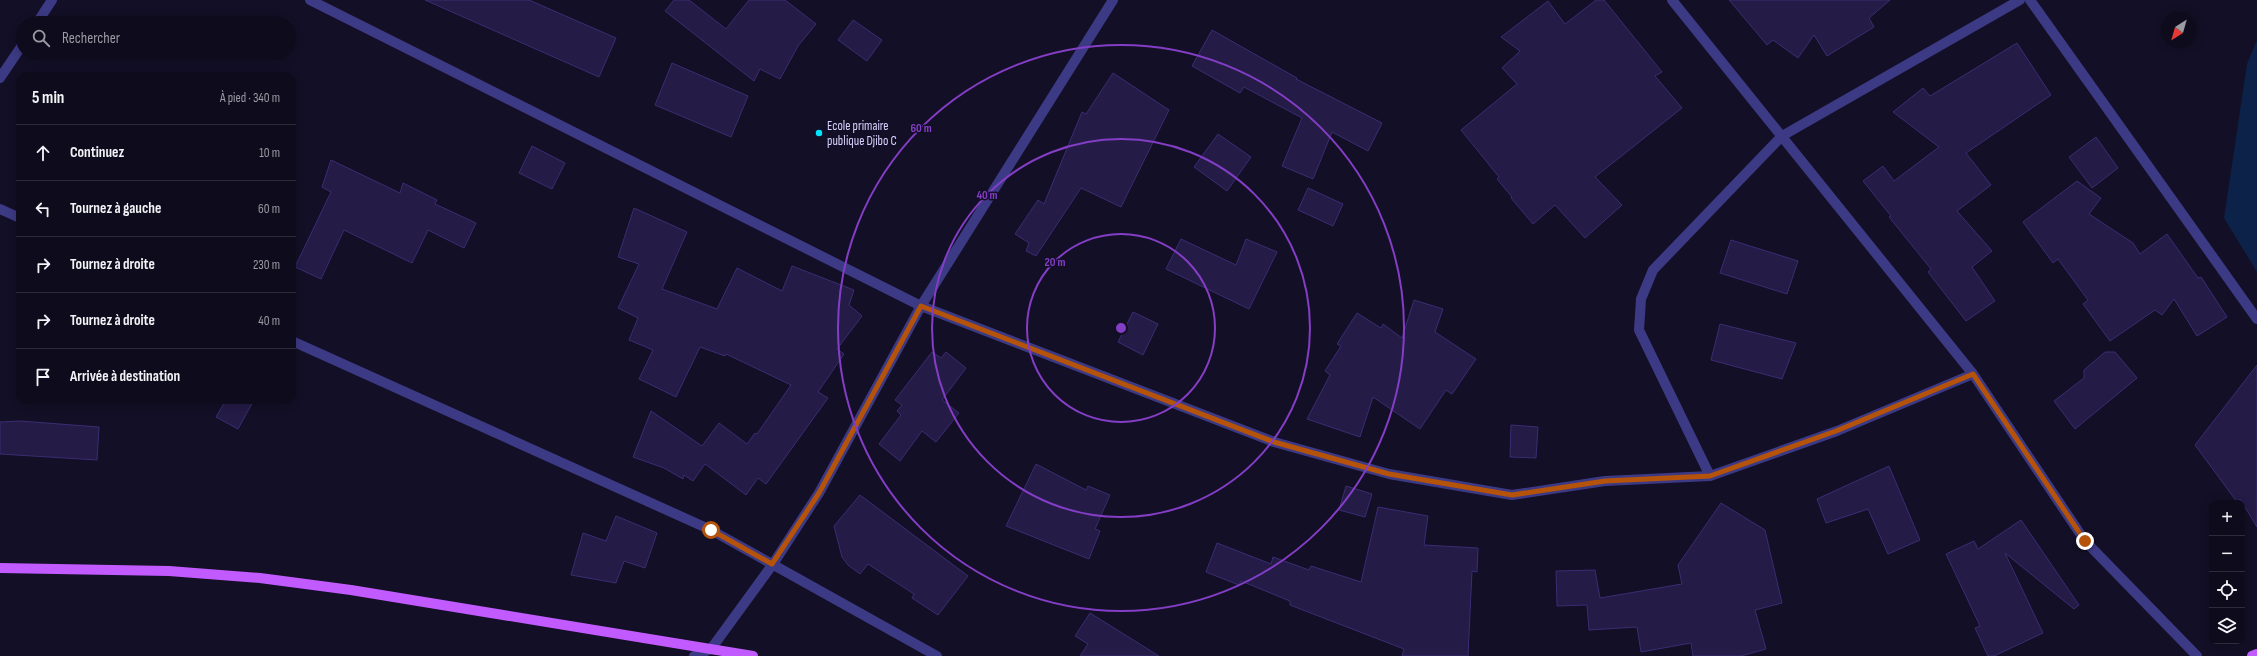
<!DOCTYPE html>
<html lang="fr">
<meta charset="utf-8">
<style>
:root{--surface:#0e0b1c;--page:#171425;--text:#f1f3f6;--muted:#9b9ba3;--line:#2e2b3b}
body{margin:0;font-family:"Sofia Sans Condensed",sans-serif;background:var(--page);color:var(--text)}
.controls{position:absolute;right:12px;bottom:12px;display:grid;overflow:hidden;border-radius:8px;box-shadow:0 2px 10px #0003}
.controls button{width:36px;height:36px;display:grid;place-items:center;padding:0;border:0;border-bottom:1px solid var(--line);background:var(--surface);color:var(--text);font:20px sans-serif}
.compass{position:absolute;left:2161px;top:12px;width:36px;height:36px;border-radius:50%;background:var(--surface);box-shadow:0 2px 10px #0003;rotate:217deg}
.stop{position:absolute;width:12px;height:12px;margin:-9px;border:3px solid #b45309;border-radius:50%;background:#fff}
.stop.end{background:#b45309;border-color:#fff;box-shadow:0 1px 4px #0008}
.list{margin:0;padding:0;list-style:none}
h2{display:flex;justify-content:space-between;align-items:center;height:52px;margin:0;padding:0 16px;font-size:17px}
h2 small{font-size:13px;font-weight:400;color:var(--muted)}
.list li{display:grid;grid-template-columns:26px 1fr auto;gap:12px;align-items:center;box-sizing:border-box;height:56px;padding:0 16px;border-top:1px solid var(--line)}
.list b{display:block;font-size:15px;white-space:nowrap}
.list em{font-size:13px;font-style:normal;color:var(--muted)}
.icon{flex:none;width:22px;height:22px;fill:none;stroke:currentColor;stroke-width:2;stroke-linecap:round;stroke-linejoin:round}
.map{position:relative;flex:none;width:2257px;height:656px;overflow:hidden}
.search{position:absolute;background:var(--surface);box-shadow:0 2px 10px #0003;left:16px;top:16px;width:280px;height:44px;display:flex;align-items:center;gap:10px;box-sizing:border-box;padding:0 14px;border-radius:22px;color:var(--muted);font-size:15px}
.panel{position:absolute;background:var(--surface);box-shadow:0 2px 10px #0003;left:16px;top:72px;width:280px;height:332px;border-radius:12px}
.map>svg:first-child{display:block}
.water{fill:#0c2248}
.building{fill:#241b47;stroke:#3b2d73}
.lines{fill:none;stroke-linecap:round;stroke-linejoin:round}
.minor{stroke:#3d3a85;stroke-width:10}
.major{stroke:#c25bff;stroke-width:10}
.route{stroke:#b45309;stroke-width:5}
.ring{fill:none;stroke:#843dc5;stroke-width:2}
.poi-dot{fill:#00e5ff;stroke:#130f26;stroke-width:1.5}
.labels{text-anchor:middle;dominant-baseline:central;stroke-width:3;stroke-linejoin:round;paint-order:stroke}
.poi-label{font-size:13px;fill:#d9d4ff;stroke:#130f26;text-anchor:start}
.centre{fill:#843dc5;stroke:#130f26;stroke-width:2}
.ring-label{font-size:12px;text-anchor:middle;font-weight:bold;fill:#843dc5;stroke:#130f26;stroke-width:3;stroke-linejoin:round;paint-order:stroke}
</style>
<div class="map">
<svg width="2257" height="656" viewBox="0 0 2257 656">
<rect width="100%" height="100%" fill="#130f26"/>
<path class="water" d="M2257,40V272L2224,218L2247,64Z"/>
<path class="building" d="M425,0H529L616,38L599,77Z
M674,0H689L726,29L749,0H785L816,24L798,46L780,79L760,69L754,81L665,11Z
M1596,0H1604L1662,72L1655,76L1682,108L1595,177L1622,205L1585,238L1555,205L1533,224L1511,198L1512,197L1497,179L1499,177L1461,130L1517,84L1502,68L1520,51L1501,37L1548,1L1565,24Z
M1729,0H1890L1869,18L1874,27L1827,56L1814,35L1798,58L1773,40L1767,45Z
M853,20L882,40L867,61L838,40Z
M1212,30L1297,78L1296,79L1382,123L1368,151L1332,132L1313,179L1282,166L1302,118L1244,87L1240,93L1192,66Z
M2017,43L2051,95L1966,153L1991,185L1957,211L1992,251L1972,267L1995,301L1966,321L1928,272L1931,269L1889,217L1891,216L1863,181L1883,166L1894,181L1939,147L1893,112L1923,88L1930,96Z
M672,63L748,96L731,137L655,105Z
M1113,73L1169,110L1121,207L1081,188L1036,256L1026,251L1029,243L1015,234L1038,200L1044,204L1082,112L1086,114Z
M1218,134L1251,157L1227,191L1194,167Z
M2096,137L2118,168L2092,188L2069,157Z
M532,146L565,163L552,189L519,173Z
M331,160L400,193L403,183L437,200L435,204L476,223L464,248L428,230L412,263L344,230L321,279L295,267L331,192L322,187Z
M2077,181L2101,198L2089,214L2133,243L2140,254L2167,234L2198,278L2201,277L2227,317L2197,336L2174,299L2162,315L2155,310L2110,341L2083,304L2088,300L2058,259L2053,263L2023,222Z
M1308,188L1343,204L1333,226L1298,210Z
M634,208L687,232L662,289L717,309L737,268L782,291L792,266L854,290L849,305L862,316L837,349L844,354L818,392L828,398L766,484L758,478L746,495L705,464L693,481L684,475L683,479L664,468L633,457L651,411L702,446L719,423L747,444L755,433L757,434L791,385L726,354L725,356L700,347L676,397L639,379L653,350L629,340L638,318L618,308L639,264L618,257Z
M1181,239L1236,265L1246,239L1277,252L1249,309L1166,269Z
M1731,240L1798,261L1787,294L1720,273Z
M1414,300L1443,309L1435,332L1476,359L1452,394L1446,390L1420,429L1373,397L1360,437L1307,419L1330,375L1325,371L1341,346L1337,344L1357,313L1381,328L1383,324L1402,338Z
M1133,312L1158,324L1143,355L1118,342Z
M1720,324L1796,343L1782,379L1711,360Z
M932,352L941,358L946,352L966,368L942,400L959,413L936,442L922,431L900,461L879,444L901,415L897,411L902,405L895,400Z
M2105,352H2115L2137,378L2075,429L2054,401L2084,378V370Z
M2257,365V527L2240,499L2237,502L2195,445Z
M226,400H254L238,429L216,417Z
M20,421L99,427L97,460L0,454V422Z
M1511,425L1538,427L1536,458L1510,457Z
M1036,464L1086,490L1088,486L1110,495L1095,529L1100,531L1089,559L1006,526Z
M1889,466L1920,540L1888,554L1868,509L1826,523L1817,499Z
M1346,486L1372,494L1365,517L1339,510Z
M860,495L968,576L938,615L912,598L914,594L868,564L860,574L848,565L842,557L834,526Z
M1721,503L1765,530L1782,603L1755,610L1766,649L1741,656H1693L1691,643L1641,652L1637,627L1589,630L1587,605L1557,606L1556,571L1595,570L1600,598L1682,584L1678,565Z
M1378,507L1428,516L1424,545L1478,548L1477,572L1472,571L1468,656H1402L1404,649L1290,605V601L1241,581L1239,585L1206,572L1217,543L1271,564L1273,557L1309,570L1311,566L1361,582Z
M616,516L657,533L645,568L624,561L616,583L571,575L583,533L606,541Z
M2021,520L2079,605L2074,609L2005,553L2043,633L1994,656H1988L1975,628L1980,626L1946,554L1974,541L1978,549Z
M1090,613L1159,656H1080L1088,644L1075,636Z"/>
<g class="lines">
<path class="minor" d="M310,0L921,306L1274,442L1389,474L1512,495L1605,481L1710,476L1837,431L1973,374
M1672,0L1973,374L2085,541L2197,656
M2030,0L2257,319
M37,23L52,0
M0,78L23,44
M0,209L20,218
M292,341L711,530L937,656
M1710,476L1639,330L1641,299L1653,270L1782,136L2020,0
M694,656L711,649L773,564L819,493L921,306L1113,0"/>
<path class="major" d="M0,568L169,571L260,578L351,590L753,656
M2252,656L2257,654"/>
</g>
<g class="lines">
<path class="route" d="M711,530L772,564L819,493L921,306L1274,442L1389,474L1512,495L1605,481L1710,476L1836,431L1973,374L2085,541"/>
</g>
<g class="ring">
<circle cx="1121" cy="328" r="94"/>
<circle cx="1121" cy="328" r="189"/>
<circle cx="1121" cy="328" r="283"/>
</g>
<circle class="poi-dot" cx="819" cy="133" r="4"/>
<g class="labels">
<g class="poi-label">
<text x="827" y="126">Ecole primaire<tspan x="827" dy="15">publique Djibo C</tspan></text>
</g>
</g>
<circle cx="1121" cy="328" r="6" class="centre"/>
<g class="ring-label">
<text x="921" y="132">60 m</text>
<text x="987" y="199">40 m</text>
<text x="1055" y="266">20 m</text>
</g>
</svg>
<div class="controls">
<button>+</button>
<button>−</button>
<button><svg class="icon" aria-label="locate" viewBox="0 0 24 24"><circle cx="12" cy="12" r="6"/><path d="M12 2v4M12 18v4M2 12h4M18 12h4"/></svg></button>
<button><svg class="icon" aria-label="layers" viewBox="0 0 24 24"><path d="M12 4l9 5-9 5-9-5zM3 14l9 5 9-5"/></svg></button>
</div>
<svg class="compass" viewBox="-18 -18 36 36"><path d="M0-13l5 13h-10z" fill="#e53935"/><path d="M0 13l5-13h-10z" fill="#9b9ba3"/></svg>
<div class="stop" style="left:711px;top:530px"></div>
<div class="stop end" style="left:2085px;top:541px"></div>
<div class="search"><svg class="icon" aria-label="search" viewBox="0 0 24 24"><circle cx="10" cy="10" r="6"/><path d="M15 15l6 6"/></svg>Rechercher</div>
<section class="panel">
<h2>5 min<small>À pied · 340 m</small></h2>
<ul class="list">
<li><svg class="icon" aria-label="ahead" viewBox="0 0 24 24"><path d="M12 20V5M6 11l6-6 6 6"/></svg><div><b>Continuez</b></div><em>10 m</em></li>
<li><svg class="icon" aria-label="left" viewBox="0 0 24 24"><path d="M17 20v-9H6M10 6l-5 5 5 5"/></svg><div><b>Tournez à gauche</b></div><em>60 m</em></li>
<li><svg class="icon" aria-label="right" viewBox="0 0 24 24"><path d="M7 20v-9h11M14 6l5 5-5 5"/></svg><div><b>Tournez à droite</b></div><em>230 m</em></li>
<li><svg class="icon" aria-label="right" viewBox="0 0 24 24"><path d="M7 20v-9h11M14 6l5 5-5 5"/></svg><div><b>Tournez à droite</b></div><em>40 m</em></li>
<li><svg class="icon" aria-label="arrive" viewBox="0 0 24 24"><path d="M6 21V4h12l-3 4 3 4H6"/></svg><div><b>Arrivée à destination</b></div></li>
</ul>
</section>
</div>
